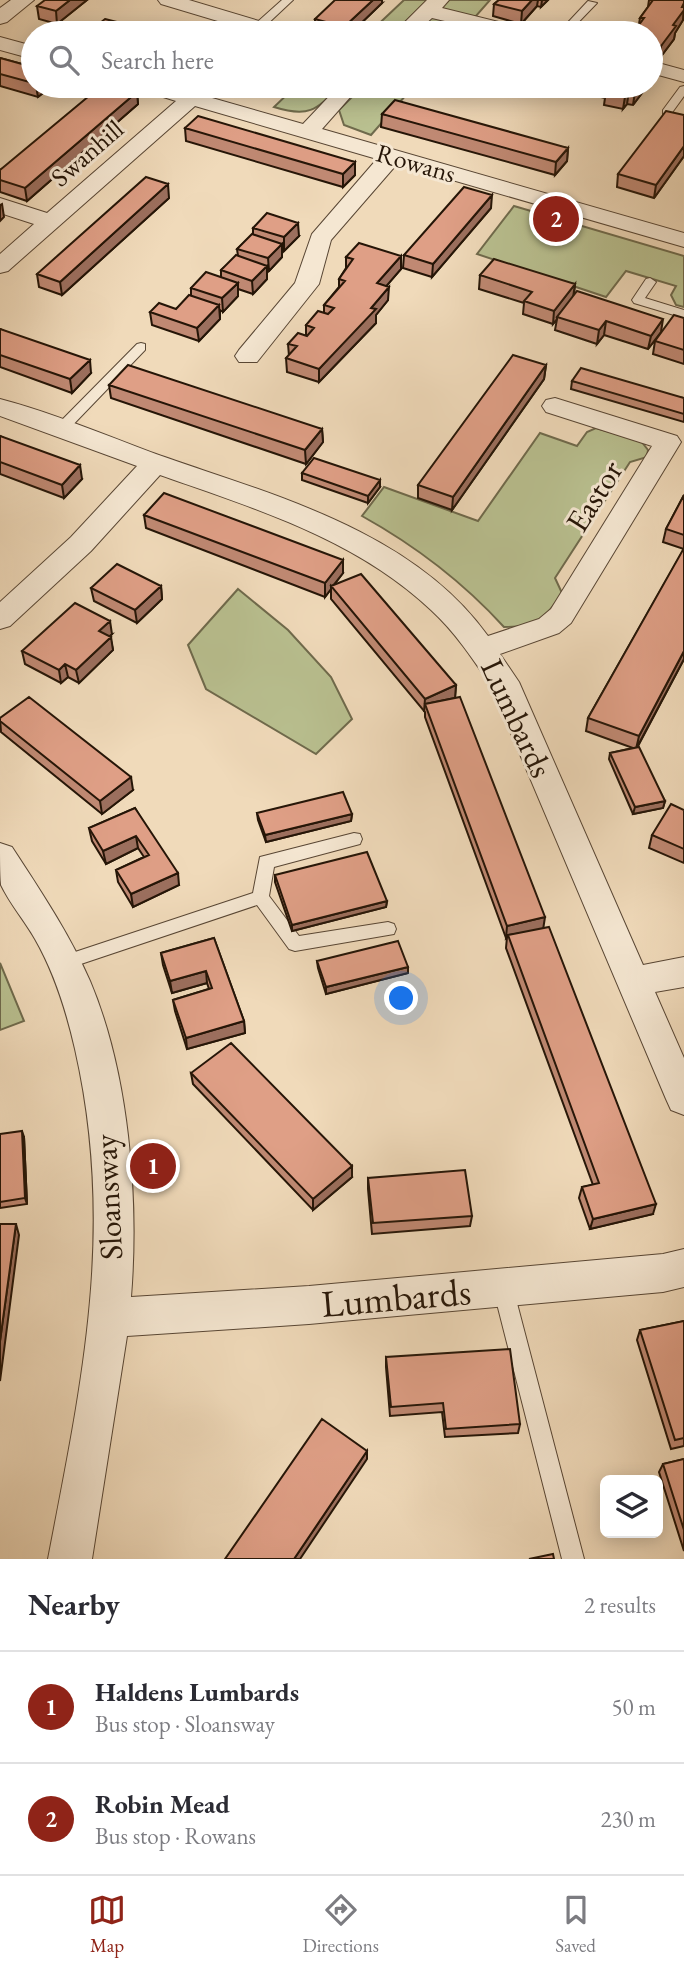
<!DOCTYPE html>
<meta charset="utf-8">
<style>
:root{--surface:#fff;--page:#f7f7f7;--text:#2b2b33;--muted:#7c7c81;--line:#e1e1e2;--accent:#8f2418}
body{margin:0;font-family:"EB Garamond",serif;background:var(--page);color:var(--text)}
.controls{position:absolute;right:21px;bottom:21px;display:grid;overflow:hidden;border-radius:10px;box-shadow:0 4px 18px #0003}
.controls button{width:63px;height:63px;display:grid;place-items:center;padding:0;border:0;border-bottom:2px solid var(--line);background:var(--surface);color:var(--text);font:35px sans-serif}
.you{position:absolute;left:402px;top:999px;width:24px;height:24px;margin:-18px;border:5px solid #fff;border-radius:50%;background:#1a73e8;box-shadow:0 0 0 10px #1a73e833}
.badge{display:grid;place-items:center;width:46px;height:46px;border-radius:50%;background:var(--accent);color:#fff;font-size:23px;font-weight:700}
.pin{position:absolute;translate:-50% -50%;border:4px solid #fff;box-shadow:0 2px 7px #0006}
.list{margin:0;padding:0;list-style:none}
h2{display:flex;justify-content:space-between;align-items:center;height:91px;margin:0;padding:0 28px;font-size:30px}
h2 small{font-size:23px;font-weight:400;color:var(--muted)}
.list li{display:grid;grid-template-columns:46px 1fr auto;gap:21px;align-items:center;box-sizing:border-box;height:112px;padding:0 28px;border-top:2px solid var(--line)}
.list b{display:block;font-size:26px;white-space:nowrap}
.list p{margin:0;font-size:23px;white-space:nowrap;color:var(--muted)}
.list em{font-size:23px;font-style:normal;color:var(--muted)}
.icon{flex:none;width:38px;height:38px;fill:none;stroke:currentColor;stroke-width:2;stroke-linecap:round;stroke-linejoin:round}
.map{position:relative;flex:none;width:684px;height:1559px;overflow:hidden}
.search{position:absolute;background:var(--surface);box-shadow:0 4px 18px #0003;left:21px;right:21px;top:21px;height:77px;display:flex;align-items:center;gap:18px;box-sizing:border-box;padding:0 24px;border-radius:38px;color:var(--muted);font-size:26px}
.sheet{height:315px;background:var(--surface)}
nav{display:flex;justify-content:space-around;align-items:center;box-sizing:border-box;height:98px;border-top:2px solid var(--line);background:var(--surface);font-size:19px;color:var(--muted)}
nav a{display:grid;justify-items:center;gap:4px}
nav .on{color:var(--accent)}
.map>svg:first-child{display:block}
.green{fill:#b9c090;stroke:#6f6a4c;stroke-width:2}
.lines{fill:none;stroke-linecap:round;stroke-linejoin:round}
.lane-casing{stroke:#584634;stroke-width:2}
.street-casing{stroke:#584634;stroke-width:2}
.lane{fill:#f5e7d2;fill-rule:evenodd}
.street{fill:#f5e7d2;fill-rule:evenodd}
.wall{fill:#c08973;stroke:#251507;stroke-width:2}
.shaded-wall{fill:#9c6f5e;stroke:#251507;stroke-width:2}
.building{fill:#df9f86;stroke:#251507;stroke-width:2}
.labels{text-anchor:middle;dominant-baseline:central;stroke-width:6;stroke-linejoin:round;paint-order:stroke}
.far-street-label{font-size:26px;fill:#251507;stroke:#f5e7d2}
.street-label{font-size:32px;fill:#251507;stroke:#f5e7d2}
.near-street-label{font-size:38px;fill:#251507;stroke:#f5e7d2}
</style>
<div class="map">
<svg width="684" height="1559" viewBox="0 0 684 1559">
<rect width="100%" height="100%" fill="#f0daba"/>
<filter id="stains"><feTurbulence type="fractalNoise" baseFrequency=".00286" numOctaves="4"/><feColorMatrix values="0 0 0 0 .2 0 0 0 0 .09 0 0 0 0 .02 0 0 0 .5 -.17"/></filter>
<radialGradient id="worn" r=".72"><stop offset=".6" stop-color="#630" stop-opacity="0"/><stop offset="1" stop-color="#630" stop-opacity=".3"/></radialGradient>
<path class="green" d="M404,0H428L394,33H369Z
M449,0H490L461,33H416Z
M296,86H340C316,110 309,118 274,107Z
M363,86H414L371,135L344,125L339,110Z
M514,206L684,256V307L676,305L671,295L676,286L626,271L606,297L477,254Z
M596,428L641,441L648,450L647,457L630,462L555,578L562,593C546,619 535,627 504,627C462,581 416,546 362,516L384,487L478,521L540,433L577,446L587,432Z
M238,589L288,630L331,677L352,719L316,754L206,689L188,645Z
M0,963L24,1021L0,1030Z"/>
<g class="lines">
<g class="lane-casing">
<path id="lane" d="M282,0H293L261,30H253V26Z
M588,1L597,3L568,33H558Z
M684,86V96L671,114H663V110L680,87Z
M650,278L656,282L645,298L684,310V318L634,303L632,300L646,279Z
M141,343L145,344V350L66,432H56V426L137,344Z
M354,833L360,834L362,839L360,844L274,867L269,896L299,936L388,922L394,924L396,929L394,934L295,951L289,949L257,905L63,970L57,968L54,963L57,958L253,893L260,857Z
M503,1279L510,1281L513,1288L584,1559H562L493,1288L496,1281Z"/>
</g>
<g class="street-casing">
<path id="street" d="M11,0H34L7,22L0,24V8Z
M158,0H189L286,29L289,33H258L161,4Z
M427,0H449L442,8L527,29L530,33H496L432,18L415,33H394Z
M0,37L33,46V59L0,50Z
M651,61L684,70V82L651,73Z
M138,86H170L303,124L339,86H360L322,129L684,233V247L397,164L331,240L319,284L257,362H239L235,356L239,350L295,283L312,234L377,159L195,106L8,271L0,273V254L34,224L0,213V198L47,213L176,101L141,90Z
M555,398L677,436L681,442L571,623L559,633L500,654L519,682L643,965L684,957V987L655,992L684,1058V1115L671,1110L666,1099L491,686C473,659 455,632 431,610C356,539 256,509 160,475L91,551L10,626L0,629V602L71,537L137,466L0,416V399C53,413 105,435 156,454C272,495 412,530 488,636L539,619L551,609L652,446L546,412L542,406L546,400Z
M0,843L12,847C40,890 69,933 90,981C129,1073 139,1198 131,1297L309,1286L663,1254L684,1249V1287L663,1292L309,1324L127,1336L92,1559H48C82,1382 116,1229 75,1049C66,1010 55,974 35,939C25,921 10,904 1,885C0,874 0,855 0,843Z"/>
</g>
<use href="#lane" class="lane"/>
<use href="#street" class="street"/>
</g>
<path class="wall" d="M87,0L57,24L39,19L37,6Z
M499,0H548L541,7L537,6L521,24L493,16L494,4Z
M649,0H684L683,20L675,33L674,39L659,59L651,57V33L639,24L640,18L648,7Z
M382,3L351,33H320L315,32V19Z
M0,58L33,67V86H52L38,97L0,86Z
M245,86H295L284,96Z
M557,86H646L645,89L633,105L627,104L623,109L604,105L605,98Z
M137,92L138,104L27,201L0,192V170Z
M382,114L568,148L567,161L555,175L381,127Z
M684,115V156L654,198L617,187L618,174Z
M185,128L355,162V175L343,187L186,141Z
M169,198L62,295L39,287L37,274Z
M491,208L432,277L403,268L404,255Z
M253,228L299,236L284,251L282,250V257L269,271H267V279L253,294L238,289V296L223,312L220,310V319L199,341L152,325L150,312L176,309L191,296V288L221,277V270L238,256L237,249L253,234Z
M346,257L401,269L386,286L388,300L376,315V323L319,382L287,372L286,358L289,356L288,344L306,336V325L324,313V305L339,287V279L346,268Z
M480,275L575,284L574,296L661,332L648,349L604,335L597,344L555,330L557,319L553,324L523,314L524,303L479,289Z
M684,318V364L653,354L655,341Z
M0,329L91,373L72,393L0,367Z
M546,365L544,379L452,510L418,498V485Z
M572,381L684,398V422L571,389Z
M109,385L322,429L323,442L306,464L111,398Z
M0,436L82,479L64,498L0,474Z
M302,473L380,487L368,503L302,480Z
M684,495V659L637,748L665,801L663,808L633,814L609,759L610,753L633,748L586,731L588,718L684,549L663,542L666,529Z
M144,515L343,573L334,585L456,685L455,698L653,1214L590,1229L579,1198L582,1187L593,1185L506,948L507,937L506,938L425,717V712L331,599V589L325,597L146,528Z
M161,586L162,599L137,623L94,601L91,588Z
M112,634L110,636L113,650L79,683L68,677L61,683L25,664L22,651Z
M0,718L133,790L102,814L1,732Z
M135,808L179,885L133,907L118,882L116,870L144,857L138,848L106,864L92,841L89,828Z
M684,810V863L649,848L652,835Z
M257,813L352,814L351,821L266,842L258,820Z
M275,875L387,901L386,907L292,931L275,882Z
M214,938L244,1021L245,1033L187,1049L175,1011L173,1000L209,989L207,983L172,993L163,965L161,953Z
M317,961L408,973L326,994L318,968Z
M191,1073L352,1177L313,1210L193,1084Z
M0,1134L24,1137L27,1204L0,1208Z
M368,1178L472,1216L470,1226L372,1234L368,1189Z
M684,1321V1446L671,1449L637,1340L640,1330Z
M386,1357L520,1424L518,1433L445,1437L442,1412L390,1416L386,1367Z
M684,1459V1551L659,1472L663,1464Z"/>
<path class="shaded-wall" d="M70,0H87L57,24L56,11Z
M373,0H382V3L351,33H344V27Z
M532,0H538L537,6L521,24L522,11Z
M542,0H548L541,7Z
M684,3L683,20L675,33L674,39L659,59L661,46Z
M36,86H52L38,97Z
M284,86H295L284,96Z
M640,86H646L645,89L633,105L635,92Z
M629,91L627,104L623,109L625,97Z
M137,92L138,104L27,201L25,188Z
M684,146V156L654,198L656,185Z
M568,148L567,161L555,175L556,162Z
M355,162V175L343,187V174Z
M168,184L169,198L62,295L60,282Z
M492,195L491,208L432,277L433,264Z
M2,204L4,217L0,221V205Z
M298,223L299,236L284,251V237Z
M282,244V257L269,271L268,258Z
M401,256V269L377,297V283Z
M267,266V279L253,294L252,281Z
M238,283V296L223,312L222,298Z
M575,284L573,298L557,317V319L553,324L554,311Z
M389,287L388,300L376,315V323L319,382V369Z
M219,305L220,319L199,341L197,328Z
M663,319L661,332L648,349L651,336Z
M606,321L604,335L597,344L599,330Z
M90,360L91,373L72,393L70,379Z
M546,365L544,379L452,510L453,497Z
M322,429L323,442L306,464L305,450Z
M80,465L82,479L64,498L62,485Z
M380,480V487L368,503V496Z
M343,560V573L332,587L331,586V589L325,597V583Z
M161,586L162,599L137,623L135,610Z
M110,621L112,634L101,644L99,631Z
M111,637L113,650L79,683L76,670Z
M684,651V659L636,749L639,736Z
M65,664L68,677L61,683L59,670Z
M456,685L455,698L425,704L424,712L425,699Z
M131,777L133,790L102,814L100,801Z
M665,801L663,808L633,814L635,807Z
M352,814L351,821L266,842L265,835Z
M136,836L138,848L106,864L103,851Z
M178,873L179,885L133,907L131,894Z
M387,901L386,907L292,931V925Z
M545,917L543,930L508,935L507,937L506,938L507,926Z
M408,967V973L326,994V987Z
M206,971L207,983L172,993L170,981Z
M244,1021L245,1033L187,1049L186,1038Z
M22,1131L24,1137L27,1204L25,1198Z
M352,1166V1177L313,1210V1199Z
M656,1204L653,1214L590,1229L593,1219Z
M16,1224L19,1235L0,1381V1341Z
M367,1451V1459L300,1559H294Z"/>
<path class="building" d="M45,0H70L56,11L37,6Z
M335,0H373L344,27L315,19Z
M499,0H532L522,11L494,4Z
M651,0H684V3L682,7H684V10L673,25L676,26L661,46L651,44V33H633L644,18H640L653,0Z
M105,19L160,33H97L90,31Z
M459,29L477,33H455Z
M0,58L33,67V83L0,74Z
M101,86H117L137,92L25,188L0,180V170Z
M609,86H640L635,92L629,91L625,97L605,92Z
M395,100L568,148L556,162L382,114Z
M666,111L684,115V146L656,185L618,174Z
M198,116L355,162L343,174L185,128Z
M146,177L168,184L60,282L37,274Z
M464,187L492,195L433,264L404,255Z
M267,213L298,223L284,237L253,228Z
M252,234L282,244L268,258L237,249Z
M359,243L401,256L377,283L389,287L371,308L376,309L319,369L286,358L297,346L288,344L298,333L307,336L314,328L306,325L318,311L328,314L334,308L324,305L345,281L339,279L353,259L346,257Z
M236,255L267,266L252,281L221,270Z
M494,259L575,284L554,311L524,301L532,292L480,275Z
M206,272L238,283L222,298L191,288Z
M577,291L663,319L651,336L606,321L599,330L557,317Z
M189,295L219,305L197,328L150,312L159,303L176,309Z
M674,315L684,318V350L655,341Z
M0,329L90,360L70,379L0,355Z
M513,355L546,365L453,497L418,485Z
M128,365L322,429L305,450L109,385Z
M581,368L684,398V414L572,381Z
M0,436L80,465L62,485L0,462Z
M314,458L380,480L368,496L302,473Z
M164,493L343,560L325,583L144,515Z
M684,495V535L666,529Z
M684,548V651L639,736L588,718Z
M117,564L161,586L135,610L91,588Z
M361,574L456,685L425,699L331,586Z
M75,603L110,621L99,631L111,637L76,670L65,664L59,670L22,651Z
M29,697L131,777L100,801L0,721V718Z
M460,697L545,917L507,926L425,704Z
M639,747L665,801L635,807L610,753Z
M343,792L352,814L265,835L257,813Z
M671,804L684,810V849L652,835Z
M135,808L178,873L131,894L116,870L149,855L136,836L103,851L89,828Z
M367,852L387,901L292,925L275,875Z
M549,927L656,1204L593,1219L582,1187L599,1183L508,935Z
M214,938L244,1021L186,1038L173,1000L212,988L206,971L170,981L161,953Z
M398,941L408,967L326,987L317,961Z
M231,1043L352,1166L313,1199L191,1073Z
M22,1131L25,1198L0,1202V1134Z
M465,1170L472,1216L373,1223L368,1178Z
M0,1224H16L0,1341Z
M684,1321V1438L675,1440L640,1330Z
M510,1349L520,1424L446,1429L443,1403L391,1407L386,1357Z
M322,1419L367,1451L294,1559H225Z
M684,1459V1530L663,1464Z
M553,1554L554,1559H529Z"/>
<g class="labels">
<g class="far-street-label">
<text transform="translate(87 153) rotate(-41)">Swanhill</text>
<text transform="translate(416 163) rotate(16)">Rowans</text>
</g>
<g class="street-label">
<text transform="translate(594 496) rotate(-58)">Eastor</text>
<text transform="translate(517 718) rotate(65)">Lumbards</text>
<text transform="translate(108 1197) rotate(-93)">Sloansway</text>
</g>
<g class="near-street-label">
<text transform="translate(396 1297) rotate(-5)">Lumbards</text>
</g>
</g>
<rect width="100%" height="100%" filter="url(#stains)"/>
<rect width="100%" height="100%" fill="url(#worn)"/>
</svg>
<div class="controls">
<button><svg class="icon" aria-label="layers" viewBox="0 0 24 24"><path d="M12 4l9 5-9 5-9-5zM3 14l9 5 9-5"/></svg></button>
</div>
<div class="you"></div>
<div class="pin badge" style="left:153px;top:1166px">1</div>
<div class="pin badge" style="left:556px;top:219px">2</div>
<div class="search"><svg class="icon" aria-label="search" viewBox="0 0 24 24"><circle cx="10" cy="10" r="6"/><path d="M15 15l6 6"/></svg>Search here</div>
</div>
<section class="sheet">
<h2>Nearby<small>2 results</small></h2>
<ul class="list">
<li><span class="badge">1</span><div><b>Haldens Lumbards</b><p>Bus stop · Sloansway</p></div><em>50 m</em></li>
<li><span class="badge">2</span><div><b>Robin Mead</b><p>Bus stop · Rowans</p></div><em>230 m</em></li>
</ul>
</section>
<nav>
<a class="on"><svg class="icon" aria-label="map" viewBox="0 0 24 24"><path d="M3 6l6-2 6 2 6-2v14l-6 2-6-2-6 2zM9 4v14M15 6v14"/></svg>Map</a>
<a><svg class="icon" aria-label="directions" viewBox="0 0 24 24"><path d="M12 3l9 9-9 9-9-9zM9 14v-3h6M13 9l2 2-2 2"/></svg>Directions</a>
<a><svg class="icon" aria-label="saved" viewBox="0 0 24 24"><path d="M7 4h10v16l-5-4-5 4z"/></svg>Saved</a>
</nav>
